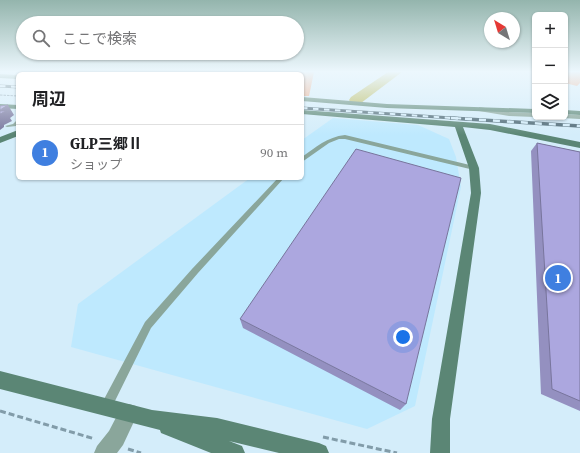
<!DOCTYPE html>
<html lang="ja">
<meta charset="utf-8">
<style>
:root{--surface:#fff;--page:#f6f6f6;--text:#202124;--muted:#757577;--line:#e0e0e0;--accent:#111827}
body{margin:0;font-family:"Source Serif 4","Noto Sans JP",serif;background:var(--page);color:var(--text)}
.controls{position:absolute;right:12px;top:12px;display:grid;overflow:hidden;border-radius:6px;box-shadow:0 1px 3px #0004}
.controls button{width:36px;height:36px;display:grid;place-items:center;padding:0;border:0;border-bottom:1px solid var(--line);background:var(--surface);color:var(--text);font:20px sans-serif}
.compass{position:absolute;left:484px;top:12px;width:36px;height:36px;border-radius:50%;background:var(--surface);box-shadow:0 1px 3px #0004;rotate:322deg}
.you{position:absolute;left:403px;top:337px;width:14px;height:14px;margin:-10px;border:3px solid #fff;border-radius:50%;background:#1a73e8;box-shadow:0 0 0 6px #1a73e833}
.badge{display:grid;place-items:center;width:26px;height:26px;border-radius:50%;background:var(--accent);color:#fff;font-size:13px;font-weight:700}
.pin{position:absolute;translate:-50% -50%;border:2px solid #fff;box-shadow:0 1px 4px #0006}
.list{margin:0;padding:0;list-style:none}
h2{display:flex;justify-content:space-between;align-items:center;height:52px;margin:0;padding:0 16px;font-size:17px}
h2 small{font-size:13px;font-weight:400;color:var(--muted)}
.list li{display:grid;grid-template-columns:26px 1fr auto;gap:12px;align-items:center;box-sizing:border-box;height:56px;padding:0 16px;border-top:1px solid var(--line)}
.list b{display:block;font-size:15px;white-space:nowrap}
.list p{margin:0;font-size:13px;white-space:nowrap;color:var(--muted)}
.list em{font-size:13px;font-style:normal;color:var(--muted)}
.icon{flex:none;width:22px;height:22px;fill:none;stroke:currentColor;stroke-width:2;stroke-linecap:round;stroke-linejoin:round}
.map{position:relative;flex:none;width:580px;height:453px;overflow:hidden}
.search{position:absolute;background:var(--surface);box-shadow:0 1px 3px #0004;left:16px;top:16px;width:288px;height:44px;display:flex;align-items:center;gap:10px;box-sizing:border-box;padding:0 14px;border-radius:22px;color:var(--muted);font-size:15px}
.panel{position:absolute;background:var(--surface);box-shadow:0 1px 3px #0004;left:16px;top:72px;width:288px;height:108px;border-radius:6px}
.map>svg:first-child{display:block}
.built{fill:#bee9fe}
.green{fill:#f1a37a}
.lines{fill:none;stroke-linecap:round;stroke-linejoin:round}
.river{fill:#b7b654;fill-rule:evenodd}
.path-far1{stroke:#829ca9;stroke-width:1;stroke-dasharray:2.5 1;stroke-linecap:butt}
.path{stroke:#829ca9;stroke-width:3;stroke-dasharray:6 3;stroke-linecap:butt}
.lane{fill:#8aa69b;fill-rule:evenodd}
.street{fill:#8aa69b;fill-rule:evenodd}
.secondary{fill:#5b8675;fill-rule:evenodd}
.rail-far1-casing{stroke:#4e6975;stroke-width:3}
.rail-casing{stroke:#4e6975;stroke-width:3.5}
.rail-far1{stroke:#d4edfa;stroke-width:2;stroke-dasharray:5.5;stroke-linecap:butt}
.rail{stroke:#d4edfa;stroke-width:2.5;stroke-dasharray:7;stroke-linecap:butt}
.wall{fill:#9490c0}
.shaded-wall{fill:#78759c}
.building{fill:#aca7df;stroke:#78759c}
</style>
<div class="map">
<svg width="580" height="453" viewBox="0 0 580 453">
<rect width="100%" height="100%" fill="#d4edfa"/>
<path class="built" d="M333,118L418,125L449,139L456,157L461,187L415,406L367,429L71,347L78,304L250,178H302V140Z"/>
<path class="green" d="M197,72H314L309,96H302V74H196Z
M565,72H580V83L577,86L565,83Z"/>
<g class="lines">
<path class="river" d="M388,72H402L361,103H351L349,100L351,97Z"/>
<path class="path-far1" d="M0,95L18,96"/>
<path class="path" d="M0,411L95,439
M323,437L397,453
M128,449L141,453"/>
<path class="lane" d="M16,121H18V124L16,126L7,127L5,126L13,124Z
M345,135L474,166L477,168L474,170L345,139H339L329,143L302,162V157C316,147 327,137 345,135Z
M278,178H284L198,273L151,328L110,411L106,412L102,411L101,407L102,403L145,322L192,269Z"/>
<path class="street" d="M479,107L509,112L535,113V117H537H535L509,116L479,111Z
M565,114L580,115V119L562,118L565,117Z
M129,404L136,406L138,413L123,445L117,453H94L97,446L109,431L122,406Z"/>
<path class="secondary" d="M0,74L18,75V79L0,78Z
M302,97L387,104L535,109V113L387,108L302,101Z
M0,104L18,105V109L0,108Z
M302,110L490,124L580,142V148L490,130L463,127L479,168L481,193L450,419V453H430L432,419L471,193L469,168L455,127L302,114Z
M565,110L580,111V115L565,114Z
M18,130V136L0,143V137Z
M0,371L152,410L217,418L319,443L326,446L329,453H279L229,441L242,446L245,453H211L161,433L160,430L0,389Z"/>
<g class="rail-far1-casing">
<path id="rail-far1" d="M0,86L18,87
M302,108L467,119"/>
</g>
<g class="rail-casing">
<path id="rail" d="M451,118L580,126"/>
</g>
<use href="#rail-far1" class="rail-far1"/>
<use href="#rail" class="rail"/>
</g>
<path class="wall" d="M537,143L580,152V411L541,394L531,151Z
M240,319L406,404L400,410L243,328Z"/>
<path class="shaded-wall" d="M8,105L14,115L10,118L12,121L4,125V127L0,130V110Z"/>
<path class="building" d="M8,105L0,110V106Z
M0,111H6L0,114Z
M537,143L580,152V401L552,389Z
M356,149L461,178L406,404L240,319Z"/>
<linearGradient id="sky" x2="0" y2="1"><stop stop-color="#94b5ad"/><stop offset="0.53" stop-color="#ecf7fd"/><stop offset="1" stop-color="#ecf7fd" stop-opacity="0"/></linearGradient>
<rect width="580" height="135" fill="url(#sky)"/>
</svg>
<div class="controls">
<button>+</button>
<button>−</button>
<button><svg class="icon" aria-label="layers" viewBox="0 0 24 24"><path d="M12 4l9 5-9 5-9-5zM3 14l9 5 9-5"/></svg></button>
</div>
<svg class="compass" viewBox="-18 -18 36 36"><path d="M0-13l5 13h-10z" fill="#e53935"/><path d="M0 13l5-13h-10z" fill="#757577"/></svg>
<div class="you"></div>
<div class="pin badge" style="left:558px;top:278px;background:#3f7fe0">1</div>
<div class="search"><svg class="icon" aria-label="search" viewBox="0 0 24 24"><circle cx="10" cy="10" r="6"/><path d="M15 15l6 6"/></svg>ここで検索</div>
<section class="panel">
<h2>周辺<small></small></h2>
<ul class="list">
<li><span class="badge" style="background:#3f7fe0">1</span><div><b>GLP三郷Ⅱ</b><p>ショップ</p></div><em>90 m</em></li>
</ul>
</section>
</div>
